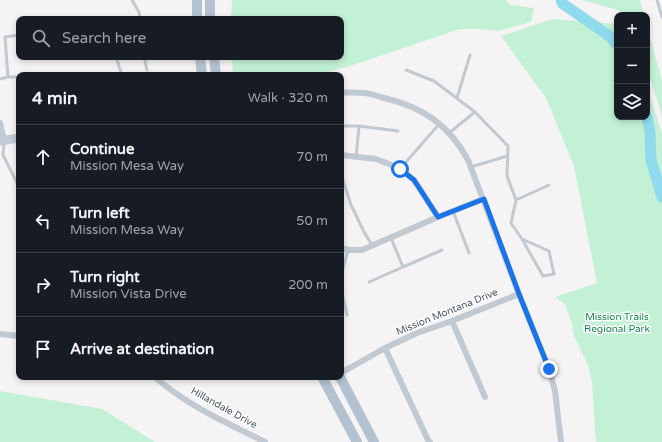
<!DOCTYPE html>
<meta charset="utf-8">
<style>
:root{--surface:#171b24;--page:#242831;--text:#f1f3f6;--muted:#9ea1a6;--line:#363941}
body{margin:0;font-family:"Varela Round",sans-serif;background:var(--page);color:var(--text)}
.controls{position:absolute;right:12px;top:12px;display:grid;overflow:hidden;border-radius:8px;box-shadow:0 2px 6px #0003}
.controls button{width:36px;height:36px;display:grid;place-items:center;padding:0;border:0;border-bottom:1px solid var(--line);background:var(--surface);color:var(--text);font:20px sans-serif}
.stop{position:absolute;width:12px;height:12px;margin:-9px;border:3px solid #1a73e8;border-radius:50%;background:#fff}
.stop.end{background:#1a73e8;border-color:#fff;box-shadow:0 1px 4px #0008}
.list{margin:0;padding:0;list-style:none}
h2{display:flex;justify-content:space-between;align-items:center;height:52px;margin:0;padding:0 16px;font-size:17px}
h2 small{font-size:13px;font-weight:400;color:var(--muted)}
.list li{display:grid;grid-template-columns:26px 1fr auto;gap:12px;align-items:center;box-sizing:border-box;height:64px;padding:0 16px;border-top:1px solid var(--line)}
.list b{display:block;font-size:15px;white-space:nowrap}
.list p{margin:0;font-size:13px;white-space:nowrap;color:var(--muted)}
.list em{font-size:13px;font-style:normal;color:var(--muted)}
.icon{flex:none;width:22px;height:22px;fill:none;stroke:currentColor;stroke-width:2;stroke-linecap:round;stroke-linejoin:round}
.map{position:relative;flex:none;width:662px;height:442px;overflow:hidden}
.search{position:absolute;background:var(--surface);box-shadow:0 2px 6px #0003;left:16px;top:16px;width:328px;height:44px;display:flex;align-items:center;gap:10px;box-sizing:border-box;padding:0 14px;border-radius:8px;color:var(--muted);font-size:15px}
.panel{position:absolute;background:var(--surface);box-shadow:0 2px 6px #0003;left:16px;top:72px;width:328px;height:308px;border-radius:8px}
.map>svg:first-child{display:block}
.green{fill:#c3f1d5}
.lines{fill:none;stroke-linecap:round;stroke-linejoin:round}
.river{stroke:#90daee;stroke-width:11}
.lane{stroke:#c1cad2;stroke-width:3}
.street{stroke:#c1cad2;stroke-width:6}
.secondary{stroke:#c1cbd6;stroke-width:9}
.primary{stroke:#b3c2d1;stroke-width:10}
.route{stroke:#1a73e8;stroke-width:5}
.labels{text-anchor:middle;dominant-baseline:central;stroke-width:3;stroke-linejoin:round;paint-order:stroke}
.street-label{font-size:10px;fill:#4a5661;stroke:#fff}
.park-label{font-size:10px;fill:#17864f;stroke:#fff}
</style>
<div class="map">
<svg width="662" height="442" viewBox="0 0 662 442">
<rect width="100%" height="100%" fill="#f5f3f3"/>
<path class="green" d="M232,0H505L511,5L534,8L531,22L498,31L480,29H460L347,67L316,75H233L232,57H341V19H231Z
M583,0H640L644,15H629L628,13Z
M553,19L617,24V117H647V87L662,133V442H596L592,382L588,365L574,336L572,324L565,304L555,297L597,283L574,166L546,98L501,36Z
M647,26L662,81V116L647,68Z
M0,391L102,409L155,442H0Z"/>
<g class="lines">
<path class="river" d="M561,0L563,4L608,35L617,44
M647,117L650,132L651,160L662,197"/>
<path class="lane" d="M132,0L139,12L140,19
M657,0L662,17
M19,35L5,37L8,77H19
M116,57L122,75
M144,57L147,70
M406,70L434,81L475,112L449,133
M0,79L8,77
M457,98L470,55
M475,112L508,146L507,176L516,200L511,223L522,239L543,276L554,274L549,251L522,239
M341,126H359
M4,142L3,155L19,187
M356,157L359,126L398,131
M471,167L507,156
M400,169L440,123
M341,174L351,205L364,232L372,245
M516,200L549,185
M453,211L469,253
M403,267L442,250
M341,276L348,250
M369,282L403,267L391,238
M341,287L347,315"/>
<path class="street" d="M341,92C348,93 356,92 363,93C370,93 377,96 384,98C423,107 449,125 468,160L519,294L549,369L555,391L561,442
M0,123L4,140
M341,155L376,159L399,168L414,180L438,217L362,250H348L341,248
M438,217L483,199
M452,321L485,397
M0,334L19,336
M385,348L428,440L430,442
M341,373L385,348L417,333L452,321L519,294
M155,377C186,405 227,423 265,442"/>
<path class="secondary" d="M0,141L19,138"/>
<path class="primary" d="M197,0V19
M210,19V0
M200,57L202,75
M214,57L216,75
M322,377L357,442
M340,377L374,442"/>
</g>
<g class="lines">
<path class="route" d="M400,169L414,180L438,217L484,199L519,294L549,369"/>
</g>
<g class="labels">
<g class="street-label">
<text transform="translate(447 312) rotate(-22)">Mission Montana Drive</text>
<text transform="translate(224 408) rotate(29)">Hillandale Drive</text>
</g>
<g class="park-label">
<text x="617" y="317">Mission Trails<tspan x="617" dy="12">Regional Park</tspan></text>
</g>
</g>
</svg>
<div class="controls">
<button>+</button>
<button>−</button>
<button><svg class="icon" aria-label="layers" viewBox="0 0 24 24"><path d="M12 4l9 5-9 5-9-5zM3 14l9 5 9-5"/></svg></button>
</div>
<div class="stop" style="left:400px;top:169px"></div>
<div class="stop end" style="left:549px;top:369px"></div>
<div class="search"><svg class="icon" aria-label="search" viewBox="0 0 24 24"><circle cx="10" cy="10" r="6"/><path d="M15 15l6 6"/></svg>Search here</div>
<section class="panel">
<h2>4 min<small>Walk · 320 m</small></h2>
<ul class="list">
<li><svg class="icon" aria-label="ahead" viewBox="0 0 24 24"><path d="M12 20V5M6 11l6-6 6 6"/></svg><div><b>Continue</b><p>Mission Mesa Way</p></div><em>70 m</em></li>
<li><svg class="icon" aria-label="left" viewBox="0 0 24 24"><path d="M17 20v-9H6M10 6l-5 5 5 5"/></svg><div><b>Turn left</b><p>Mission Mesa Way</p></div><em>50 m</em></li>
<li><svg class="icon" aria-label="right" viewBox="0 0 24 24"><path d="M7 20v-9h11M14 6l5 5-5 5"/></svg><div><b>Turn right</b><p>Mission Vista Drive</p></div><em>200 m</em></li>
<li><svg class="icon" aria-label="arrive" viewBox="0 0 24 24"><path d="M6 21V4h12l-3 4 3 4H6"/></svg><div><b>Arrive at destination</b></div></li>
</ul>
</section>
</div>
